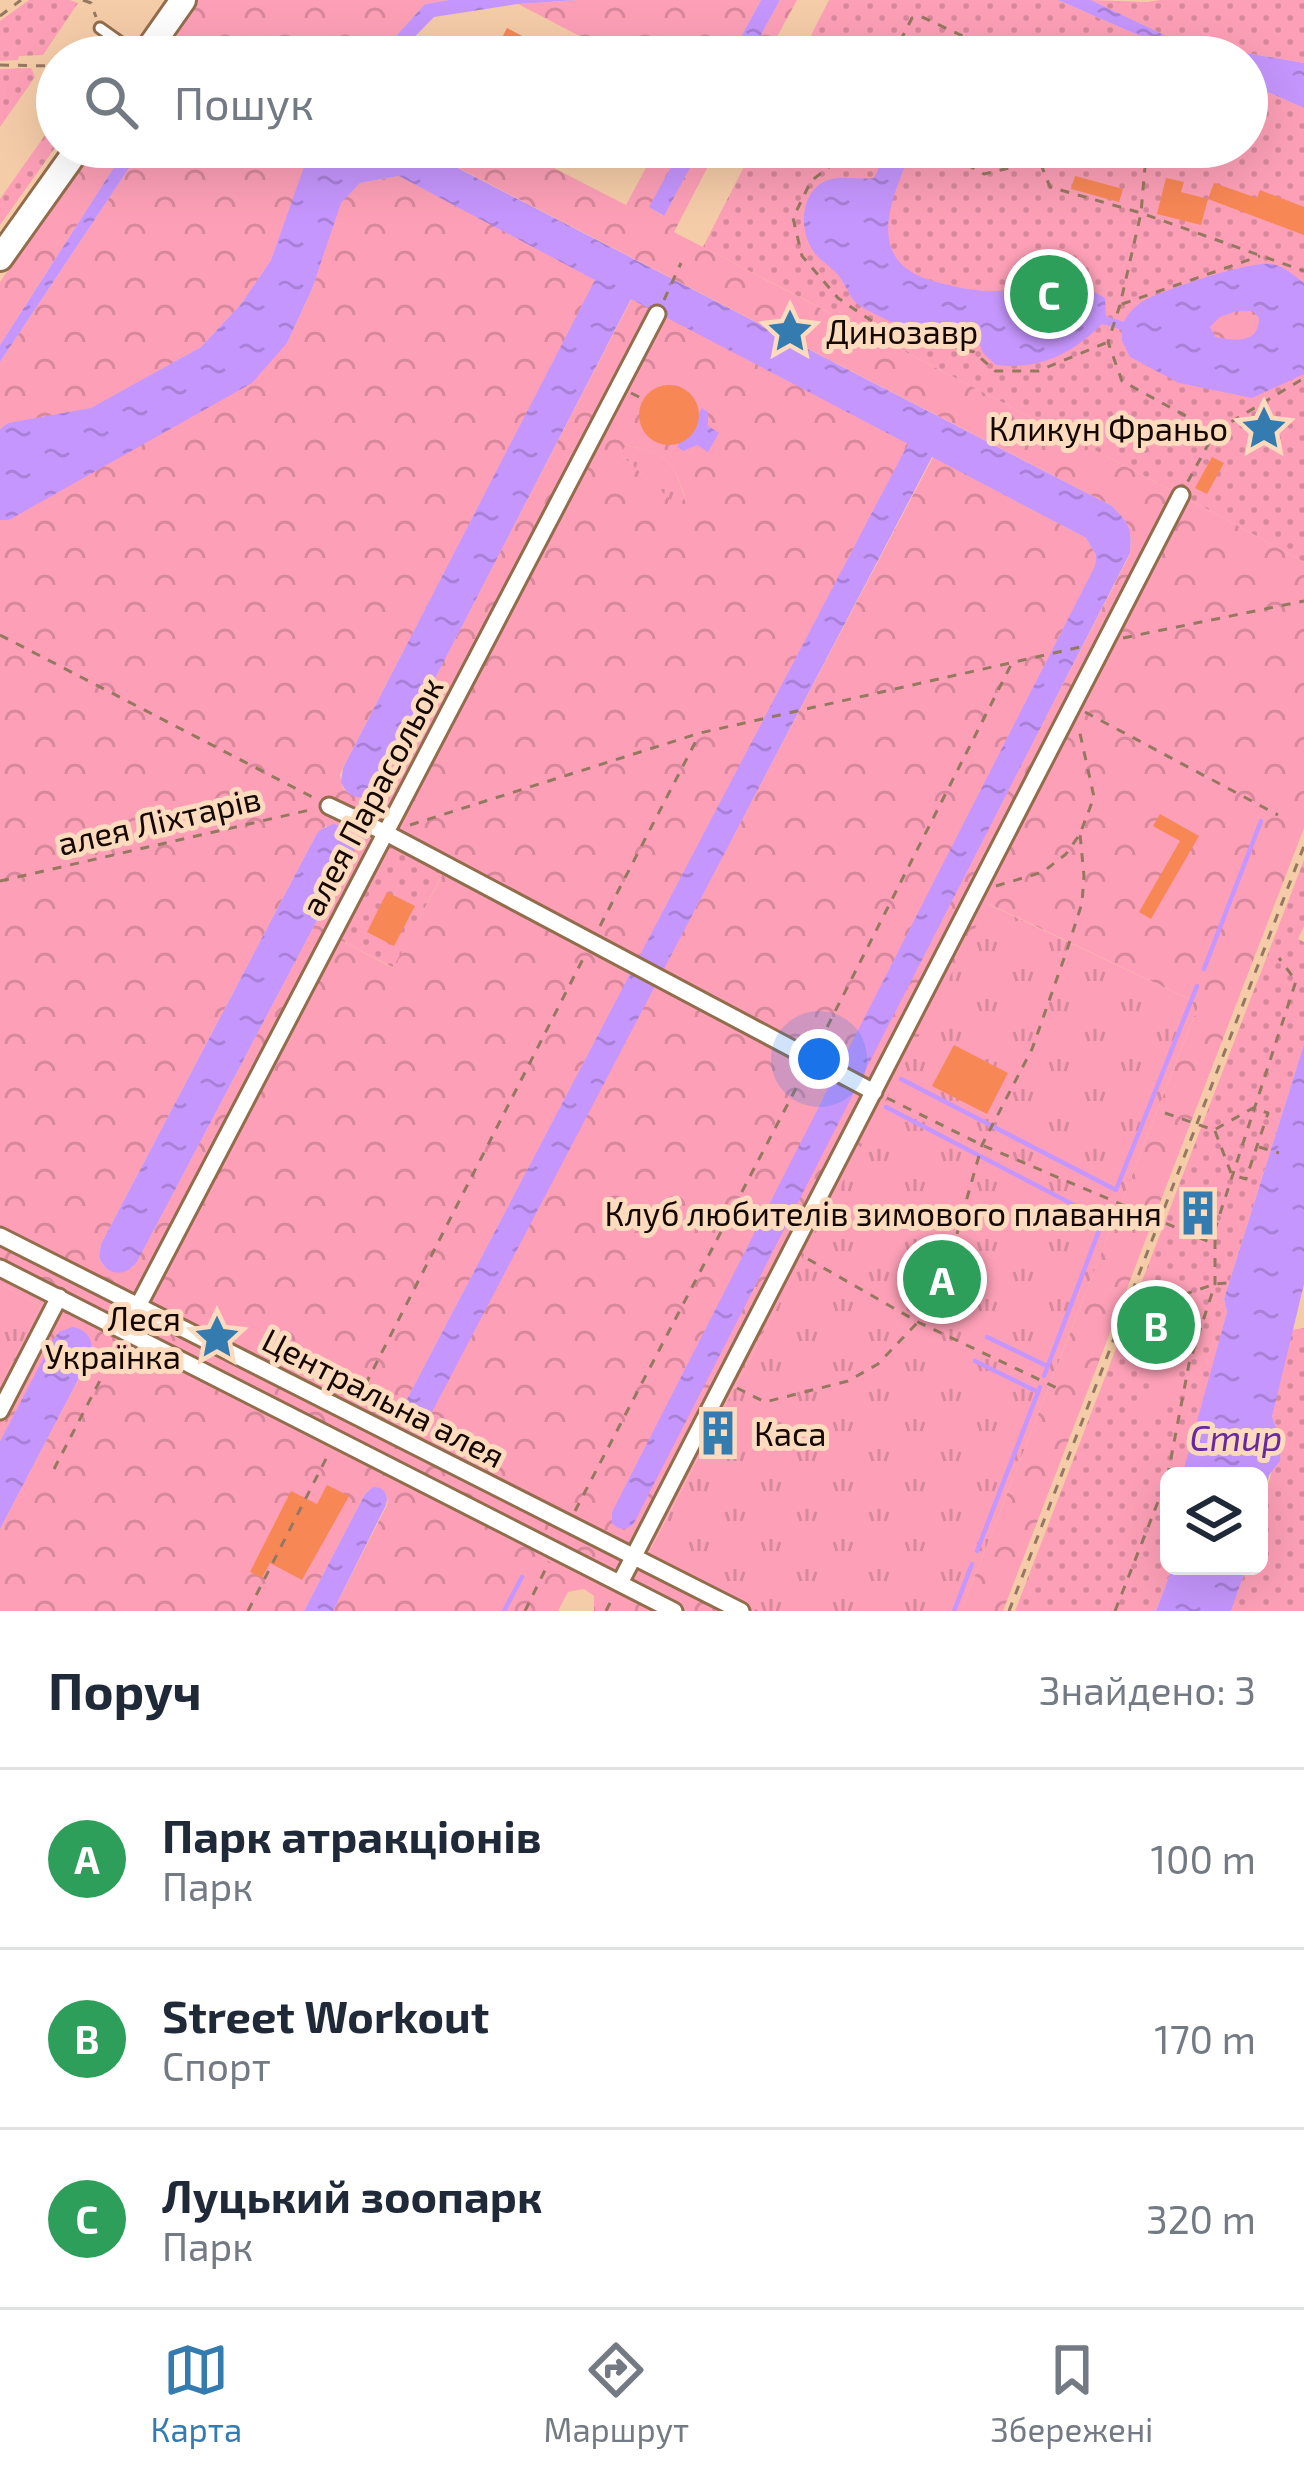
<!DOCTYPE html>
<html lang="uk">
<meta charset="utf-8">
<style>
:root{--surface:#fff;--page:#f6f6f7;--text:#1f2937;--muted:#747a83;--line:#e0e1e3;--accent:#347baf}
body{margin:0;font-family:"Exo 2",sans-serif;background:var(--page);color:var(--text)}
.controls{position:absolute;right:36px;bottom:36px;display:grid;overflow:hidden;border-radius:18px;box-shadow:0 12px 48px #0002}
.controls button{width:108px;height:108px;display:grid;place-items:center;padding:0;border:0;border-bottom:3px solid var(--line);background:var(--surface);color:var(--text);font:60px sans-serif}
.you{position:absolute;left:819px;top:1059px;width:42px;height:42px;margin:-30px;border:9px solid #fff;border-radius:50%;background:#1a73e8;box-shadow:0 0 0 18px #1a73e833}
.badge{display:grid;place-items:center;width:78px;height:78px;border-radius:50%;background:var(--accent);color:#fff;font-size:39px;font-weight:700}
.pin{position:absolute;translate:-50% -50%;border:6px solid #fff;box-shadow:0 3px 12px #0006}
.list{margin:0;padding:0;list-style:none}
h2{display:flex;justify-content:space-between;align-items:center;height:156px;margin:0;padding:0 48px;font-size:51px}
h2 small{font-size:39px;font-weight:400;color:var(--muted)}
.list li{display:grid;grid-template-columns:78px 1fr auto;gap:36px;align-items:center;box-sizing:border-box;height:180px;padding:0 48px;border-top:3px solid var(--line)}
.list b{display:block;font-size:45px;white-space:nowrap}
.list p{margin:0;font-size:39px;white-space:nowrap;color:var(--muted)}
.list em{font-size:39px;font-style:normal;color:var(--muted)}
.icon{flex:none;width:66px;height:66px;fill:none;stroke:currentColor;stroke-width:2;stroke-linecap:round;stroke-linejoin:round}
.map{position:relative;flex:none;width:1304px;height:1611px;overflow:hidden}
.search{position:absolute;background:var(--surface);box-shadow:0 12px 48px #0002;left:36px;right:36px;top:36px;height:132px;display:flex;align-items:center;gap:30px;box-sizing:border-box;padding:0 42px;border-radius:66px;color:var(--muted);font-size:45px}
.sheet{height:696px;background:var(--surface)}
nav{display:flex;justify-content:space-around;align-items:center;box-sizing:border-box;height:168px;border-top:3px solid var(--line);background:var(--surface);font-size:33px;color:var(--muted)}
nav a{display:grid;justify-items:center;gap:6px}
nav .on{color:var(--accent)}
.map>svg:first-child{display:block}
.grass{fill:url(#grass-dots)}
.forest{fill:url(#forest-crowns);fill-rule:evenodd}
.park{fill:url(#park-tufts)}
.garden{fill:#fda0b7}
.water{fill:url(#water-ripples);fill-rule:evenodd}
.lines{fill:none;stroke-linecap:round;stroke-linejoin:round}
.stream{stroke:#c596fd;stroke-width:4.5}
.building{fill:#f78755}
.service-casing{stroke:#926d4c;stroke-width:15}
.pedestrian-casing{stroke:#926d4c;stroke-width:21}
.tertiary-casing{stroke:#926d4c;stroke-width:30}
.path{stroke:#957860;stroke-width:3;stroke-dasharray:9 9;stroke-linecap:butt}
.service{stroke:#fff;stroke-width:9}
.pedestrian{stroke:#fff;stroke-width:15}
.tertiary{stroke:#fff;stroke-width:24}
.labels{text-anchor:middle;dominant-baseline:central;stroke-width:10;stroke-linejoin:round;paint-order:stroke}
.poi-label{font-size:33px;fill:#150800;stroke:#fcdbbe;text-anchor:end}
.street-label{font-size:33px;fill:#150800;stroke:#fcdbbe}
.water-label{font-size:36px;font-style:italic;fill:#692aa1;stroke:#fcdbbe}
</style>
<div class="map">
<svg width="1304" height="1611" viewBox="0 0 1304 1611">
<defs>
<pattern id="grass-dots" width="8" height="8" patternUnits="userSpaceOnUse" patternTransform="scale(3)"><rect width="8" height="8" fill="#fda0b7"/><path d="M2 2h.1M6 6h.1" fill="none" stroke="#d8889c" stroke-width="1.8" stroke-linecap="round"/></pattern>
<pattern id="forest-crowns" width="20" height="18" patternUnits="userSpaceOnUse" patternTransform="scale(3)"><rect width="20" height="18" fill="#fda0b7"/><path d="M2 6a3 3 0 1 1 6 0M12 15a3 3 0 1 1 6 0" fill="none" stroke="#d8889c"/></pattern>
<pattern id="park-tufts" width="24" height="20" patternUnits="userSpaceOnUse" patternTransform="scale(3)"><rect width="24" height="20" fill="#fda0b7"/><path d="M3 7l-1-3M5 7V3M7 7l1-3M15 17l-1-3M17 17v-4M19 17l1-3" fill="none" stroke="#d8889c"/></pattern>
<pattern id="water-ripples" width="26" height="14" patternUnits="userSpaceOnUse" patternTransform="scale(3)"><rect width="26" height="14" fill="#c596fd"/><path d="M2 4q2-2 4 0t4 0M15 11q2-2 4 0t4 0" fill="none" stroke="#a880d7"/></pattern>
</defs>
<rect width="100%" height="100%" fill="#f5cca8"/>
<path class="grass" d="M29,0H70L78,3L43,55L19,56L18,60L0,61V21Z
M829,0H1058L1188,57H800Z
M1091,0L1147,2L1160,0H1304V63L1177,41Z
M31,68L35,77L0,127V69Z
M1247,83L1304,108V562L1181,495L703,247L754,147H1247Z
M57,118V145L0,225V199Z
M388,844L443,873L394,968L338,939Z
M1304,860V926L1298,939L1304,942V1044L1224,1299L1227,1312L1184,1474L1169,1476V1566H1173L1156,1611H1015Z
M1304,1328V1611H1231L1247,1566H1259V1517L1281,1439L1272,1417L1292,1330Z"/>
<path class="forest" d="M194,0H449L425,4L377,57H155Z
M578,0H761L730,57H620L518,4Z
M780,0H797L766,57H749Z
M93,147H127L0,345V282Z
M143,147H272L305,166L271,260L241,304L201,347L91,409L9,423L0,429V362Z
M418,147H513L626,205L657,147H682L650,207L663,216L701,147H718L674,232L1181,495L1304,562V828L1003,1611H961L1199,1004L989,904L648,1553L760,1611H594V1596L584,1589L568,1592L558,1611H333L387,1505C389,1494 384,1488 373,1487L365,1494L304,1611H0V1529L90,1357L58,1332L0,1441V1385L41,1306L0,1284V520H9L287,343L312,289L340,203L360,183L399,176L596,279L343,768L340,775L343,788C354,800 369,799 379,786L632,298L909,444L406,1401L427,1418L933,457L1086,538L1096,555L1095,566L630,1527L1130,554C1132,527 1130,525 1112,506ZM626,445C668,456 670,455 685,496L679,506L621,455ZM326,826L352,854L137,1262L132,1268C116,1272 106,1275 99,1257L101,1244L316,835ZM387,845L443,874L393,968L338,939Z
M1237,311H1254L1259,318C1258,344 1235,341 1215,337L1210,327L1220,317Z"/>
<path class="park" d="M626,445C669,456 670,455 685,497L679,507L620,454Z
M988,904L1199,1004L961,1611H760L648,1554Z
M0,1284L41,1306L0,1385Z"/>
<path class="garden" d="M1157,1367L1178,1375L1161,1420L1140,1412Z"/>
<path class="water" d="M449,0H578L518,4L434,17L395,57H377L425,4Z
M761,0H780L749,57H730Z
M1058,0H1091L1177,41L1304,63V108L1247,83V57H1188Z
M127,147H143L0,362V345Z
M272,147H302L309,151L313,147H417L1112,506C1130,525 1132,527 1130,553L634,1523C627,1531 619,1531 612,1523V1512L1095,566L1096,555L1086,538L932,457L431,1414L423,1421L412,1420L405,1411L406,1401L908,444L631,299L379,787C367,803 348,800 341,782L343,768L595,280L399,176L360,183L341,203L312,289L287,343L252,383L9,520H0V429L8,423L91,408L201,347L241,304L271,260L304,167Z
M682,147H701L664,216L649,207Z
M889,147H913C891,200 860,264 940,283C957,287 977,292 995,291C1022,290 1054,280 1080,286C1088,288 1098,294 1105,298L1106,316L1124,322C1128,313 1134,307 1143,301C1163,290 1251,260 1272,264C1284,266 1295,276 1304,283V374L1252,398L1179,383L1130,357L1122,341V330L1102,324C1072,354 1040,370 996,365L983,353L979,343C967,340 954,341 942,339C917,333 893,324 871,312C849,301 852,296 841,279C834,268 821,262 814,252C798,231 800,190 828,180C842,175 859,180 874,178ZM1237,311H1253L1259,318C1259,344 1235,341 1215,337L1210,327L1220,317Z
M702,408L708,412V426L719,433L708,452L697,445L683,451L677,447Z
M333,824C350,826 357,838 352,854L137,1262C125,1278 106,1276 99,1257L101,1244L316,835L320,830Z
M1304,1044V1284L1272,1417L1281,1439L1280,1461L1269,1475L1259,1517V1476H1182L1227,1312L1224,1299Z
M72,1327C88,1329 95,1341 90,1357L0,1529V1441L54,1338L59,1332Z
M373,1487C384,1487 389,1494 386,1505L333,1611H304L365,1494Z
M1173,1566H1247L1231,1611H1156Z"/>
<g class="lines">
<path class="stream" d="M1204,969L1261,821
M901,1079L1116,1190L1197,986
M886,1107L1103,1220L1044,1376
M987,1337L1047,1366
M975,1361L1038,1392
M977,1551L1040,1387
M504,1611L522,1577
M954,1611L972,1564"/>
</g>
<path class="building" d="M507,28L562,57H492Z
M1075,176L1123,189L1119,202L1071,189Z
M1166,178L1184,182L1181,192L1208,199L1201,225L1157,214Z
M1214,183L1257,198L1260,190L1304,207V235L1208,199Z
M639 415a30 30 0 1 1 60 0a30 30 0 1 1-60 0Z
M1212,457L1224,463L1207,494L1195,488Z
M1160,814L1199,836L1151,919L1139,912L1180,841L1153,826Z
M387,892L415,906L394,946L367,932Z
M954,1045L1008,1073L987,1114L932,1086Z
M327,1485L349,1496L302,1580L270,1563L262,1578L250,1572L291,1491L317,1504Z"/>
<g class="lines">
<g class="service-casing">
<path id="service" d="M100,28L141,57"/>
</g>
<g class="pedestrian-casing">
<path id="pedestrian" d="M329,806L386,833L874,1092
M0,1236L741,1611
M0,1268L674,1611
M125,1331L657,314
M0,1411L59,1297
M620,1583L1181,495"/>
</g>
<g class="tertiary-casing">
<path id="tertiary" d="M143,57L183,0
M0,258L79,147"/>
</g>
<path class="path" d="M83,0L91,3L96,17
M0,16L21,0
M892,57L912,18L920,16L1001,54L1002,57
M0,65L57,66
M844,147L837,161L811,181L793,218L802,256L838,298L885,330L974,352L995,371H1038L1108,342
M935,147L984,174L1097,147
M1034,147L1050,187L1141,213L1304,271
M1141,147L1146,155L1141,213L1120,305L1108,342L1122,381L1215,432L1187,483
M664,300L681,263
M1122,304L1260,256
M631,393L643,399
M1216,431L1301,380L1304,381
M0,635L316,799
M1123,638L1304,601
M1085,712L1278,815
M410,825L700,733L1085,646
M0,881L314,809
M996,886L1043,872L1066,854L1080,834L1094,797L1079,729
M600,926L698,737
M819,1043L1013,661
M887,1098L982,1145L1212,1243
M1165,1113L1214,1130L1253,1108L1268,1113L1246,1179L1233,1175
M1215,1131L1231,1173
M1259,1147L1279,1153
M808,1259L918,1322L1057,1388
M1132,1296L1156,1304L1215,1284L1227,1283
M737,1388L765,1402L848,1381L878,1364L918,1322L953,1248L982,1145L1032,1049L1067,950L1082,903L1084,876L1080,834
M357,1401L585,955
M54,1469L119,1344
M575,1511L804,1073
M248,1611L330,1451
M525,1611L549,1562
M606,1611L611,1601
M1009,1611L1304,846
M1115,1611L1167,1479L1189,1364L1215,1284V1229L1296,981L1279,958"/>
<use href="#service" class="service"/>
<use href="#pedestrian" class="pedestrian"/>
<use href="#tertiary" class="tertiary"/>
</g>
<defs>
<g id="sight-bare" transform="scale(3.6)"><path d="M0-6L1.8-2.2L6-1.7L2.9 1.2L3.7 5.4L0 3.3L-3.7 5.4L-2.9 1.2L-6-1.7L-1.8-2.2Z" fill="#347baf" stroke="#fcdbbe" stroke-width="2.5" paint-order="stroke"/></g>
<g id="building-bare" transform="scale(3.6)"><path d="M-4-6H4V6H1V3H-1V6H-4ZM-2.5-4.3h1.7v1.8h-1.7ZM.8-4.3h1.7v1.8H.8ZM-2.5-1h1.7V.8h-1.7ZM.8-1h1.7V.8H.8Z" fill="#347baf" stroke="#fcdbbe" stroke-width="2.5" paint-order="stroke"/></g>
</defs>
<g fill-rule="evenodd">
<use href="#sight-bare" x="790" y="331"/>
<use href="#sight-bare" x="1264" y="428"/>
<use href="#building-bare" x="1198" y="1213"/>
<use href="#sight-bare" x="217" y="1337"/>
<use href="#building-bare" x="718" y="1433"/>
</g>
<g class="labels">
<g class="poi-label">
<text x="826" y="331" text-anchor="start">Динозавр</text>
<text x="1228" y="428">Кликун Франьо</text>
<text x="1162" y="1213">Клуб любителів зимового плавання</text>
<text x="181" y="1318">Леся<tspan x="181" dy="38">Українка</tspan></text>
<text x="754" y="1433" text-anchor="start">Каса</text>
</g>
<g class="street-label">
<text transform="translate(371 796) rotate(-62)">алея Парасольок</text>
<text transform="translate(159 820) rotate(-13)">алея Ліхтарів</text>
<text transform="translate(384 1397) rotate(27)">Центральна алея</text>
</g>
<g class="water-label">
<text x="1236" y="1436">Стир</text>
</g>
</g>
</svg>
<div class="controls">
<button><svg class="icon" aria-label="layers" viewBox="0 0 24 24"><path d="M12 4l9 5-9 5-9-5zM3 14l9 5 9-5"/></svg></button>
</div>
<div class="you"></div>
<div class="pin badge" style="left:942px;top:1279px;background:#2e9e5b">A</div>
<div class="pin badge" style="left:1156px;top:1325px;background:#2e9e5b">B</div>
<div class="pin badge" style="left:1049px;top:294px;background:#2e9e5b">C</div>
<div class="search"><svg class="icon" aria-label="search" viewBox="0 0 24 24"><circle cx="10" cy="10" r="6"/><path d="M15 15l6 6"/></svg>Пошук</div>
</div>
<section class="sheet">
<h2>Поруч<small>Знайдено: 3</small></h2>
<ul class="list">
<li><span class="badge" style="background:#2e9e5b">A</span><div><b>Парк атракціонів</b><p>Парк</p></div><em>100 m</em></li>
<li><span class="badge" style="background:#2e9e5b">B</span><div><b>Street Workout</b><p>Спорт</p></div><em>170 m</em></li>
<li><span class="badge" style="background:#2e9e5b">C</span><div><b>Луцький зоопарк</b><p>Парк</p></div><em>320 m</em></li>
</ul>
</section>
<nav>
<a class="on"><svg class="icon" aria-label="map" viewBox="0 0 24 24"><path d="M3 6l6-2 6 2 6-2v14l-6 2-6-2-6 2zM9 4v14M15 6v14"/></svg>Карта</a>
<a><svg class="icon" aria-label="directions" viewBox="0 0 24 24"><path d="M12 3l9 9-9 9-9-9zM9 14v-3h6M13 9l2 2-2 2"/></svg>Маршрут</a>
<a><svg class="icon" aria-label="saved" viewBox="0 0 24 24"><path d="M7 4h10v16l-5-4-5 4z"/></svg>Збережені</a>
</nav>
